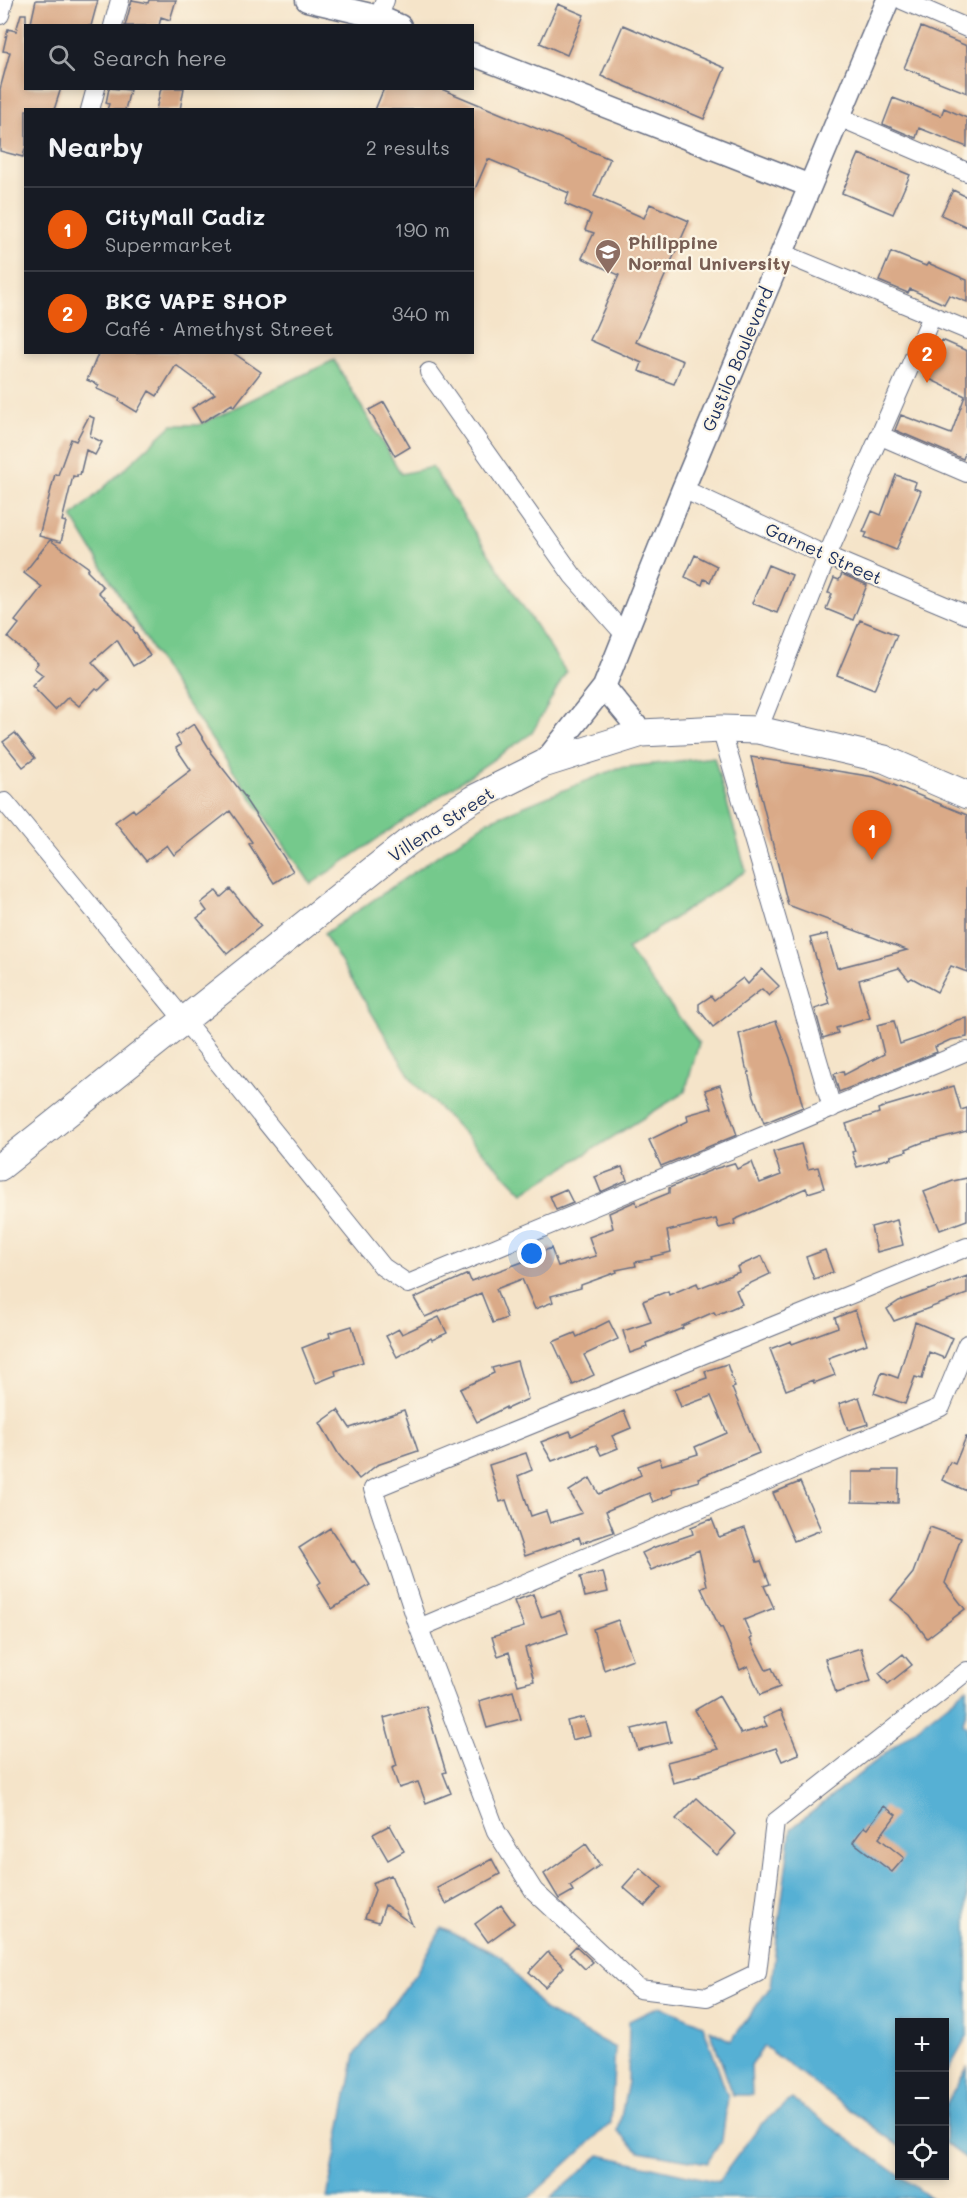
<!DOCTYPE html>
<meta charset="utf-8">
<style>
:root{--surface:#171b24;--page:#242831;--text:#f1f3f6;--muted:#9ea1a6;--line:#363941;--accent:#ea580c}
body{margin:0;font-family:Mali,sans-serif;background:var(--page);color:var(--text)}
.controls{position:absolute;right:18px;bottom:18px;display:grid;overflow:hidden;border-radius:0px;box-shadow:0 3px 9px #0003}
.controls button{width:54px;height:54px;display:grid;place-items:center;padding:0;border:0;border-bottom:2px solid var(--line);background:var(--surface);color:var(--text);font:30px sans-serif}
.you{position:absolute;left:532px;top:1254px;width:21px;height:21px;margin:-15px;border:4px solid #fff;border-radius:50%;background:#1a73e8;box-shadow:0 0 0 9px #1a73e833}
.badge{display:grid;place-items:center;width:39px;height:39px;border-radius:50%;background:var(--accent);color:#fff;font-size:20px;font-weight:700}
.pin{position:absolute;translate:-50% -50px;filter:drop-shadow(0 2px 3px #0008)}
.pin::after{content:'';position:absolute;top:32px;width:21px;height:18px;background:inherit;clip-path:polygon(0 0,100% 0,50% 100%)}
.list{margin:0;padding:0;list-style:none}
h2{display:flex;justify-content:space-between;align-items:center;height:78px;margin:0;padding:0 24px;font-size:26px}
h2 small{font-size:20px;font-weight:400;color:var(--muted)}
.list li{display:grid;grid-template-columns:39px 1fr auto;gap:18px;align-items:center;box-sizing:border-box;height:84px;padding:0 24px;border-top:2px solid var(--line)}
.list b{display:block;font-size:22px;white-space:nowrap}
.list p{margin:0;font-size:20px;white-space:nowrap;color:var(--muted)}
.list em{font-size:20px;font-style:normal;color:var(--muted)}
.icon{flex:none;width:33px;height:33px;fill:none;stroke:currentColor;stroke-width:2;stroke-linecap:round;stroke-linejoin:round}
.map{position:relative;flex:none;width:967px;height:2198px;overflow:hidden}
.search{position:absolute;background:var(--surface);box-shadow:0 3px 9px #0003;left:24px;top:24px;width:450px;height:66px;display:flex;align-items:center;gap:15px;box-sizing:border-box;padding:0 21px;border-radius:0px;color:var(--muted);font-size:22px}
.panel{position:absolute;background:var(--surface);box-shadow:0 3px 9px #0003;left:24px;top:108px;width:450px;height:246px;border-radius:0px}
.map>svg:first-child{display:block}
.green{fill:#75c98c;stroke:#487c75;stroke-width:1.5}
.water{fill:#57b0d4;stroke:#397099;stroke-width:1.5}
.building{fill:#daaa88}
.lines{fill:none;stroke-linecap:round;stroke-linejoin:round}
.minor-casing{stroke:#676e83;stroke-width:20}
.tertiary-casing{stroke:#676e83;stroke-width:25}
.secondary-casing{stroke:#676e83;stroke-width:29}
.minor{stroke:#fff;stroke-width:18}
.tertiary{stroke:#fff;stroke-width:22}
.secondary{stroke:#fff;stroke-width:27}
.labels{text-anchor:middle;dominant-baseline:central;stroke-width:4.5;stroke-linejoin:round;paint-order:stroke}
.education-label{font-size:18px;font-weight:bold;fill:#785e54;stroke:#fcf5e5;text-anchor:start}
.street-label{font-size:18px;fill:#1b2f5e;stroke:#fcf5e5}
</style>
<div class="map">
<svg width="967" height="2198" viewBox="0 0 967 2198">
<rect width="100%" height="100%" fill="#fcf5e5"/>
<filter id="ink" filterUnits="userSpaceOnUse"><feTurbulence type="fractalNoise" baseFrequency=".0167" numOctaves="2"/><feDisplacementMap in="SourceGraphic" scale="12" xChannelSelector="R" yChannelSelector="G"/><feConvolveMatrix kernelMatrix="1 2 1 2 8 2 1 2 1" color-interpolation-filters="sRGB"/></filter>
<filter id="wash" filterUnits="userSpaceOnUse"><feTurbulence type="fractalNoise" baseFrequency=".008" numOctaves="4" result="noise"/><feDisplacementMap in="SourceGraphic" scale="24" xChannelSelector="R" yChannelSelector="G"/><feGaussianBlur stdDeviation="1.35" result="paint"/><feColorMatrix in="noise" values="0 0 0 0 0 0 0 0 0 0 0 0 0 0 0 0 0 1.4 0 .05"/><feComposite in="paint" operator="in"/></filter>
<g filter="url(#wash)">
<rect width="100%" height="100%" fill="#f5e4c9"/>
<path class="green" d="M334,360L401,474L432,467L566,672L532,733L311,884L170,679L72,517L172,425H199Z
M714,757L746,871L627,949L699,1043L685,1092L523,1193L414,1083L324,934L488,821L618,768Z"/>
<path class="water" d="M967,1688V1707L963,1723L967,1727V2036L945,2075L944,2022H900L899,2146L764,2046L751,2065L752,2095H733L710,2030L731,2041L771,1986L791,1829Z
M442,1928L502,1957L544,2010L615,2048L611,2123L529,2198H327L355,2054L416,1973Z
M660,2006L703,2025L728,2097L722,2140L707,2163L639,2151L618,2132L628,2082L629,2021Z
M967,2068V2159L945,2143V2106Z
M792,2099L931,2198H550L600,2155L718,2182L760,2125Z"/>
<g id="blocks">
<path class="building" d="M36,0H98L91,26H43L31,23Z
M132,0L148,3L149,0H176L170,20L161,17L159,26H125Z
M558,4L584,15L567,55L540,43Z
M21,14H26V88H61L54,110H26V146L23,157L0,151V89L10,52L3,51L8,29L16,31Z
M623,25L725,68L704,119L601,76Z
M921,27L967,46V93L904,68Z
M109,88L130,90L125,110H107L109,104L106,103Z
M161,88H184L180,110H156Z
M384,88H439L610,159L594,196L644,218L650,204L689,221L636,342L683,361L674,384L639,371L642,363L590,340L619,275L582,258L594,233L585,230L591,215L565,204L569,193L488,159L472,196V110H375Z
M893,98L941,116L944,108L967,118V147L919,128L916,138L883,124Z
M859,154L910,175L893,214L842,193Z
M953,190L967,197V227L941,215Z
M891,252L926,266L928,263L967,280V302L949,295L944,304L910,289L908,293L879,281Z
M942,340L967,351V448L963,459L895,430L901,415L951,434L965,396L925,377Z
M99,352H232L261,372L234,407L232,404L201,423L192,408L215,394L176,365L157,396L149,391L137,412L119,401L120,399L97,389L99,385L87,380Z
M384,402L410,447L395,456L369,410Z
M89,416L94,418L90,436L102,442L95,455L86,450L80,475H77V477L73,476L62,521L66,522L61,542L39,536L55,474L58,475L71,439L76,441Z
M896,475L916,482L914,488L921,491L896,550L865,537L867,533L863,532L872,511L881,515Z
M50,540L89,568L87,571L103,587L98,592L134,628L133,629L150,656L133,666L117,640L92,662L109,680L99,690L96,688L79,706L68,697L55,710L32,686L43,675L34,668L38,663L8,638L19,624L15,621L42,587L24,573Z
M695,555L717,566L710,582L704,579L702,585L685,577Z
M768,565L792,575L777,613L752,603Z
M842,574L867,585L853,620L826,609L832,594L828,593L834,578L839,580Z
M860,620L897,635L874,690L837,675Z
M194,724L211,751L210,752L246,798L245,799L293,871L274,883L249,844L252,842L230,811L174,855L167,845L146,861L115,822L133,809L135,812L191,770L176,748L181,745L176,736Z
M15,733L35,758L23,767L3,742Z
M751,757L874,777L967,815V972L951,966L937,992L912,978L909,980L899,968L859,980L870,1018L836,1028L838,1033L823,1038L815,1009L830,1004L810,938L827,934L837,968L907,950L788,905Z
M230,889L261,926L227,954L197,918L207,911L201,903L216,891L221,897Z
M762,969L779,986L769,996L762,989L713,1027L699,1010V1004L711,996L714,1000L743,978L748,984Z
M967,1018V1037L950,1040L935,1047L937,1052L839,1092L834,1074L843,1071L844,1075L884,1054L877,1025L894,1021L900,1044L935,1032L957,1020Z
M776,1021L790,1058L803,1107L764,1123L754,1096L748,1073L750,1072L746,1068L739,1034Z
M720,1085L737,1135L661,1166L649,1140L688,1121L687,1115L712,1108L705,1090Z
M954,1086L961,1110L967,1108V1131L921,1143L906,1149L907,1151L890,1156L891,1158L857,1167L852,1152L855,1151L846,1124L879,1113L878,1109L886,1106Z
M801,1144L808,1169L818,1167L824,1188L808,1193L806,1188L734,1220L735,1224L719,1228L716,1219L667,1231L671,1252L651,1257L652,1259L635,1262L636,1266L616,1270L617,1272L581,1285V1288L551,1296L553,1302L535,1309L522,1279L496,1289L507,1318L493,1323L481,1293L425,1317L414,1298L468,1274L471,1281L536,1257L535,1255L551,1248L558,1266L596,1256L589,1237L613,1228L609,1213L636,1201L637,1206L669,1193V1188L714,1169L734,1163L737,1169L752,1162L760,1183L781,1175L773,1152Z
M622,1167L627,1180L601,1192L595,1177Z
M967,1178V1220L940,1230L924,1192L953,1181Z
M566,1189L573,1203L556,1210L550,1196Z
M897,1220L903,1245L877,1252L871,1227Z
M825,1250L833,1272L814,1279L806,1257Z
M762,1256L770,1274L736,1290L742,1304L716,1315L714,1312L682,1326L683,1328L646,1343L647,1347L630,1353L623,1331L651,1322L643,1301L668,1291L669,1295L697,1283L699,1288L739,1272L737,1267Z
M967,1276V1294L894,1321L887,1309L899,1301Z
M855,1310L867,1344L828,1358L835,1375L814,1383L813,1380L786,1390L770,1349L791,1341L792,1344L838,1327L835,1318Z
M439,1317L447,1333L432,1340L431,1338L397,1357L386,1336L399,1329L402,1334Z
M609,1321L618,1339L584,1355L594,1375L573,1385L553,1342L575,1333L577,1337Z
M915,1322L953,1338L944,1358L929,1352L922,1379L915,1377L905,1404L874,1393L882,1372L898,1378Z
M352,1326L363,1362L335,1371L336,1375L316,1383L302,1348L330,1337L329,1333Z
M517,1361L528,1399L506,1409V1407L477,1422L460,1389L494,1373L492,1368Z
M727,1364L735,1387L732,1388L759,1453L698,1478L699,1481L672,1489L673,1494L653,1502L649,1493L606,1511L614,1532L581,1543L579,1537L525,1556L506,1500L500,1502L489,1465L526,1453L532,1470L518,1476L531,1516L546,1511L550,1523L582,1513L569,1491L590,1478L599,1494L641,1475L638,1466L659,1458L662,1465L698,1454L695,1447L727,1433L711,1396L681,1407L674,1389L707,1378L705,1371Z
M859,1397L868,1424L848,1430L839,1404Z
M338,1410L350,1428L404,1410L418,1451L377,1465L359,1479L339,1455L320,1423Z
M624,1411L631,1428L612,1436L618,1448L601,1455L596,1445L552,1461L541,1442L570,1431L572,1436Z
M966,1437H967V1491L942,1480L950,1462L955,1464Z
M874,1470H899L898,1503L852,1502V1472H874Z
M800,1482L821,1530L794,1541L773,1493Z
M712,1519L719,1537L745,1528L757,1562L761,1561L770,1584L764,1586L774,1608L744,1620L752,1638L750,1639L766,1670L772,1668L780,1687L760,1695L748,1666L740,1670L722,1627L720,1628L701,1588L707,1585L699,1550L651,1570L642,1553L655,1547L693,1534L691,1527Z
M930,1527L961,1538L945,1583L965,1609L927,1638L910,1615L891,1600L913,1573Z
M330,1528L352,1562L354,1561L370,1585L332,1609L317,1585L321,1582L299,1548Z
M603,1572L608,1592L585,1597L580,1577Z
M533,1594L541,1617L560,1611L568,1633L525,1648L534,1681L518,1685L509,1652L498,1656L492,1637L524,1627L514,1601Z
M618,1620L633,1659L604,1670L593,1629Z
M861,1648L871,1681L836,1693L825,1659Z
M903,1654L912,1665L888,1684L879,1673Z
M513,1691L521,1719L487,1728L479,1701Z
M719,1696L741,1734L767,1726L763,1718L781,1710L799,1754L782,1761L776,1748L699,1774L700,1776L673,1783L667,1762L718,1749L695,1710Z
M426,1706L446,1772L443,1773L451,1793L426,1803L418,1782L399,1788L392,1768L397,1766L384,1718Z
M584,1717L590,1735L572,1740L567,1721Z
M666,1721L671,1742L638,1750L632,1729Z
M697,1798L736,1834L717,1855L676,1819Z
M884,1806L896,1815L879,1838L904,1858L892,1872L853,1842L864,1827L867,1829Z
M390,1825L404,1851L388,1860L373,1834Z
M586,1844L600,1865L570,1886L573,1891L559,1899L544,1874Z
M492,1859L500,1874L446,1904L437,1888Z
M640,1868L662,1887L645,1906L623,1887Z
M391,1875L412,1924L385,1905L379,1922L365,1918L375,1890L372,1883Z
M501,1905L514,1923L488,1942L475,1924Z
M576,1946L593,1962L585,1969L569,1953Z
M548,1952L564,1967L545,1987L529,1972Z"/>
</g>
</g>
<g filter="url(#ink)">
<use href="#blocks" fill-opacity="0" stroke="#676e83" stroke-width="1.5"/>
<g class="lines">
<g class="minor-casing">
<path id="minor" d="M902,0L967,28
M0,15L4,0
M379,17L385,0
M113,26L120,0
M90,110L96,88
M839,117L967,172
M782,253L967,330
M429,372L573,576L625,635
M881,436L967,473
M683,489L827,556L967,615
M721,729L832,1108
M758,730L827,556L932,316
M5,802L184,1020L383,1267L408,1284L967,1051
M967,1247L373,1489L419,1628L496,1831L534,1891L639,1989L707,1997L757,1973L775,1822L967,1671
M419,1628L941,1407L967,1344"/>
</g>
<g class="tertiary-casing">
<path id="tertiary" d="M307,0L379,17L400,26
M472,54L810,186
M604,687L642,733
M543,764L604,687L683,489L888,0"/>
</g>
<g class="secondary-casing">
<path id="secondary" d="M0,1167L408,842L473,799L543,764L642,733L721,729L758,730L884,759L967,795"/>
</g>
<use href="#minor" class="minor"/>
<use href="#tertiary" class="tertiary"/>
<use href="#secondary" class="secondary"/>
</g>
</g>
<defs>
<g id="university-pin" transform="scale(1.35)"><path d="M0 17L-7.5 6A9.5 9.5 0 1 1 7.5 6Z" fill="#8d6e63" stroke="#fcf5e5"/><path d="M0-5L7-2L0 1L-7-2ZM-4 1L0 2.5L4 1V4Q0 6-4 4Z" fill="#fff"/></g>
</defs>
<g fill-rule="evenodd">
<use href="#university-pin" x="608" y="252"/>
</g>
<g class="labels">
<g class="education-label">
<text x="628" y="242">Philippine<tspan x="628" dy="21">Normal University</tspan></text>
</g>
<g class="street-label">
<text transform="translate(737 359) rotate(-67)">Gustilo Boulevard</text>
<text transform="translate(824 553) rotate(24)">Garnet Street</text>
<text transform="translate(441 824) rotate(-33)">Villena Street</text>
</g>
</g>
</svg>
<div class="controls">
<button>+</button>
<button>−</button>
<button><svg class="icon" aria-label="locate" viewBox="0 0 24 24"><circle cx="12" cy="12" r="6"/><path d="M12 2v4M12 18v4M2 12h4M18 12h4"/></svg></button>
</div>
<div class="you"></div>
<div class="pin badge" style="left:872px;top:860px">1</div>
<div class="pin badge" style="left:927px;top:383px">2</div>
<div class="search"><svg class="icon" aria-label="search" viewBox="0 0 24 24"><circle cx="10" cy="10" r="6"/><path d="M15 15l6 6"/></svg>Search here</div>
<section class="panel">
<h2>Nearby<small>2 results</small></h2>
<ul class="list">
<li><span class="badge">1</span><div><b>CityMall Cadiz</b><p>Supermarket</p></div><em>190 m</em></li>
<li><span class="badge">2</span><div><b>BKG VAPE SHOP</b><p>Café · Amethyst Street</p></div><em>340 m</em></li>
</ul>
</section>
</div>
